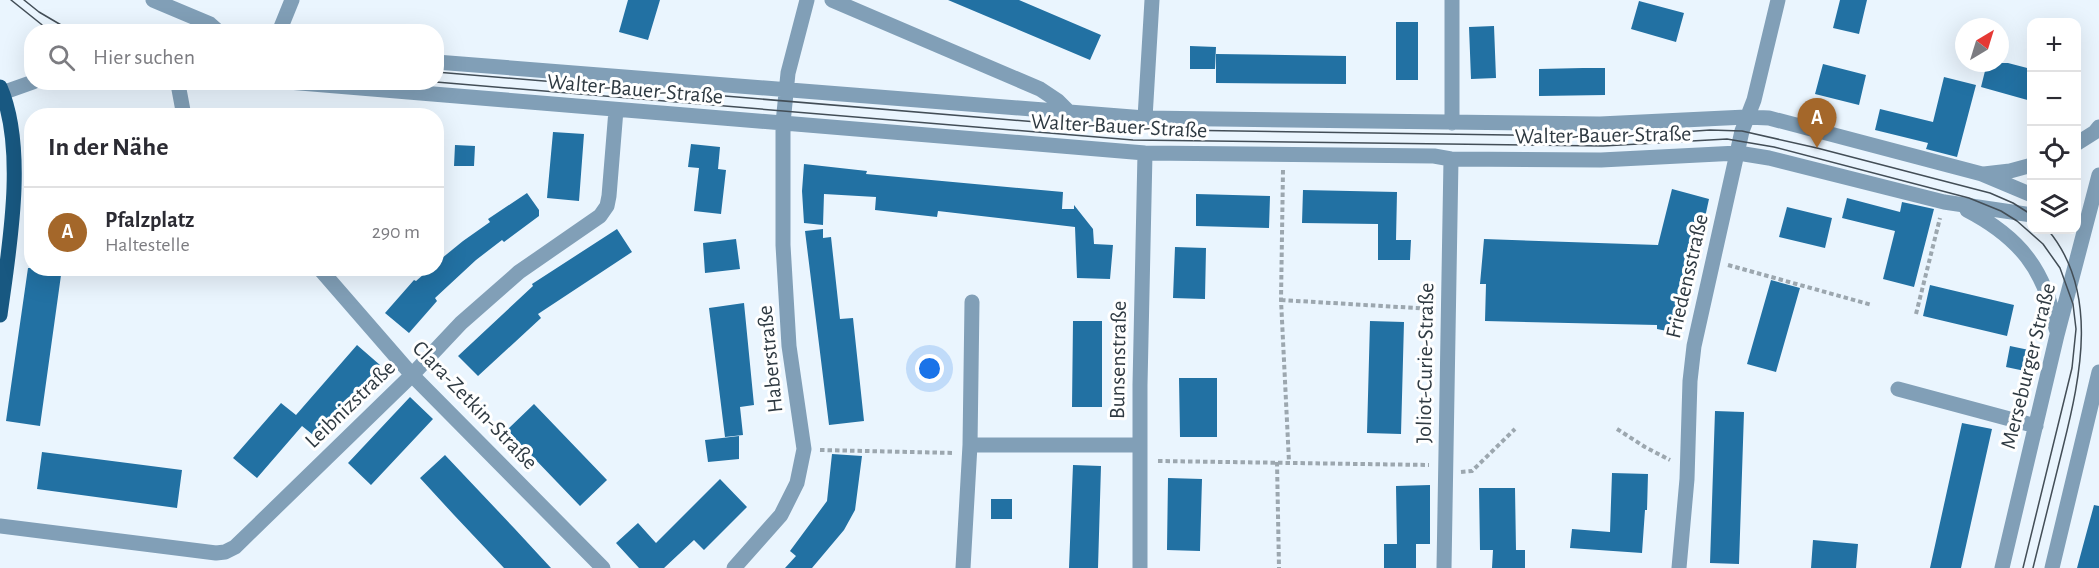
<!DOCTYPE html>
<html lang="de">
<meta charset="utf-8">
<style>
:root{--surface:#fff;--page:#f7f7f7;--text:#2b2b33;--muted:#7c7c81;--line:#e1e1e2;--accent:#a4672a}
body{margin:0;font-family:"Alegreya Sans",sans-serif;background:var(--page);color:var(--text)}
.controls{position:absolute;right:18px;top:18px;display:grid;overflow:hidden;border-radius:12px;box-shadow:0 6px 24px #0002}
.controls button{width:54px;height:54px;display:grid;place-items:center;padding:0;border:0;border-bottom:2px solid var(--line);background:var(--surface);color:var(--text);font:30px sans-serif}
.compass{position:absolute;left:1955px;top:18px;width:54px;height:54px;border-radius:50%;background:var(--surface);box-shadow:0 6px 24px #0002;rotate:38deg}
.you{position:absolute;left:930px;top:369px;width:21px;height:21px;margin:-15px;border:4px solid #fff;border-radius:50%;background:#1a73e8;box-shadow:0 0 0 9px #1a73e833}
.badge{display:grid;place-items:center;width:39px;height:39px;border-radius:50%;background:var(--accent);color:#fff;font-size:20px;font-weight:700}
.pin{position:absolute;translate:-50% -50px;filter:drop-shadow(0 2px 3px #0008)}
.pin::after{content:'';position:absolute;top:32px;width:21px;height:18px;background:inherit;clip-path:polygon(0 0,100% 0,50% 100%)}
.list{margin:0;padding:0;list-style:none}
h2{display:flex;justify-content:space-between;align-items:center;height:78px;margin:0;padding:0 24px;font-size:26px}
h2 small{font-size:20px;font-weight:400;color:var(--muted)}
.list li{display:grid;grid-template-columns:39px 1fr auto;gap:18px;align-items:center;box-sizing:border-box;height:90px;padding:0 24px;border-top:2px solid var(--line)}
.list b{display:block;font-size:22px;white-space:nowrap}
.list p{margin:0;font-size:20px;white-space:nowrap;color:var(--muted)}
.list em{font-size:20px;font-style:normal;color:var(--muted)}
.icon{flex:none;width:33px;height:33px;fill:none;stroke:currentColor;stroke-width:2;stroke-linecap:round;stroke-linejoin:round}
.map{position:relative;flex:none;width:2099px;height:568px;overflow:hidden}
.search{position:absolute;background:var(--surface);box-shadow:0 6px 24px #0002;left:24px;top:24px;width:420px;height:66px;display:flex;align-items:center;gap:15px;box-sizing:border-box;padding:0 21px;border-radius:24px;color:var(--muted);font-size:22px}
.panel{position:absolute;background:var(--surface);box-shadow:0 6px 24px #0002;left:24px;top:108px;width:420px;height:168px;border-radius:24px}
.map>svg:first-child{display:block}
.building{fill:#2271a3}
.lines{fill:none;stroke-linecap:round;stroke-linejoin:round}
.path{stroke:#9ca7af;stroke-width:4;stroke-dasharray:4.5 3;stroke-linecap:butt}
.minor{stroke:#819fb7;stroke-width:15}
.major{stroke:#185881;stroke-width:15}
.tram{stroke:#434e57;stroke-width:1.5}
.labels{text-anchor:middle;dominant-baseline:central;stroke-width:6;stroke-linejoin:round;paint-order:stroke}
.street-label{font-size:22px;fill:#2f3a42;stroke:#fff}
</style>
<div class="map">
<svg width="2099" height="568" viewBox="0 0 2099 568">
<rect width="100%" height="100%" fill="#eaf5fe"/>
<path class="building" d="M628,0H660L648,40L619,32Z
M948,0H1019L1101,35L1090,60Z
M1840,0H1867L1859,34L1833,28Z
M1639,1L1684,13L1676,42L1631,29Z
M1396,22H1418V80H1396Z
M1494,26L1496,78L1471,79L1469,27Z
M1190,46L1216,47L1215,69H1190Z
M1216,54L1346,56V84L1216,83Z
M1987,63H2008L2031,69V101L1981,87Z
M1823,64L1866,75L1859,105L1815,94Z
M1583,68H1605V95L1539,96V69Z
M1944,77L1976,85L1957,157L1926,149L1928,143L1875,130L1880,109L1933,122Z
M553,132L584,134L579,201L547,198Z
M691,144L720,147L718,169L726,170L721,214L694,211L699,168L688,167Z
M455,145L475,146L474,166H454Z
M804,164L867,171L866,174L1063,192L1062,209H1074V205L1093,229L1094,244L1113,245L1110,279L1077,278L1075,227L938,211L937,217L875,210L876,197L824,194L823,225L804,223L802,191Z
M1672,189L1709,199L1690,287L1686,286L1677,333L1657,329V325L1485,321L1486,284H1480L1484,239L1658,245Z
M1303,190L1397,192L1396,240H1411L1410,260H1378V224L1302,223Z
M527,193L539,210V216L504,242L502,240L476,260L435,298L437,301L409,333L385,313L414,280L416,281L431,268H436V263L463,241L490,222L488,219Z
M1196,194L1270,196L1269,228L1196,226Z
M1847,198L1900,212L1902,202L1934,209L1914,287L1883,279L1895,231L1842,218Z
M1787,207L1832,218L1825,248L1779,237Z
M617,229L632,252L538,314L541,318L478,376L458,356L533,286L532,284Z
M823,229V238L831,237L840,319L853,318L864,421L829,425L805,231Z
M736,239L740,269L705,273L703,243Z
M1175,247L1206,248L1205,299L1173,298Z
M28,268H62L40,426L6,421Z
M1771,280L1800,288L1776,372L1747,364Z
M1930,285L2014,305L2007,336L1923,316Z
M744,303L754,405L740,407L743,435L725,437L709,308Z
M1073,321H1102V407H1072Z
M1370,321L1404,322L1401,434L1367,433Z
M357,345L380,365L317,438L302,426L257,478L233,458L281,403L296,415Z
M2010,346L2029,350L2025,371L2006,367Z
M1179,378H1217V437H1180Z
M410,397L433,419L371,485L348,463Z
M534,404L607,480L580,506L507,430Z
M1715,411L1744,412L1739,564L1710,563Z
M1962,423L1992,429L1975,505L1961,568H1930Z
M739,436V459L708,462L705,440Z
M42,452L182,470L177,508L37,489Z
M832,454L862,456L855,510L844,530L812,568H785L796,556L790,551L827,501Z
M445,455L514,528L551,568H504L454,515L420,478Z
M1073,465L1101,466L1098,568H1069Z
M1612,473L1648,474L1647,510H1645L1642,553L1570,548L1572,529L1610,532Z
M1168,478L1202,479L1200,551L1167,550Z
M720,479L747,507L704,550L694,540L664,568H639L616,543L638,523L656,543Z
M1430,485V544H1416V568H1384V544H1397L1396,486Z
M1479,488H1515L1516,550H1525V568H1492L1493,550H1480Z
M991,499H1012V519H991Z
M2094,505L2099,506V568H2077Z
M1813,540L1858,544L1856,568H1811Z"/>
<g class="lines">
<path class="path" d="M1283,170L1281,300L1289,462
M1728,265L1872,305
M1281,300L1433,309
M1916,314L1940,218
M1617,429L1645,447L1670,460
M820,450L954,453
M1158,461L1429,465
M1277,462L1279,568
M1461,472L1472,471L1515,429"/>
<path class="minor" d="M153,0L210,24L219,32
M832,0L1040,89L1058,101L1070,113
M279,32L292,0
M436,62L1145,118L1600,124L1746,117L1769,118L1982,174L2032,195
M288,82L1145,153L1434,156L1451,159L1601,160L1738,153L1769,158L1944,202L2032,215
M178,84L184,116
M2,93L33,82
M1145,118L1152,0
M1452,123V0
M2076,144L2095,132L2099,127
M1984,174L2010,171L2032,165
M1967,210C2019,237 2046,270 2056,329
M319,268L412,375L603,568
M972,302L970,445H1140
M1898,389L2036,426
M0,526L216,553L225,552L235,547L412,375L461,323L519,272L600,216L607,206L609,196L616,110
M734,568L781,515L797,483L804,449L789,346L783,245V123L788,73L807,0
M963,568L970,445
M1140,568V385L1145,153
M1444,568L1451,159
M1679,568L1687,479L1690,381L1694,346L1742,131L1754,100L1778,0
M2002,568L2057,335L2099,175
M2052,568L2099,372"/>
<path class="major" d="M0,87C27,149 9,249 0,315"/>
<path class="tram" d="M11,0L51,32
M24,0L39,12L73,32
M436,72L1097,127L1173,130L1577,136L1654,134L1710,130L1742,131L1817,148L1990,193L2013,203L2032,215
M436,82L1133,140L1603,146L1727,139L1774,147L1969,198L2001,211L2017,221L2043,244L2060,268L2073,304L2076,329L2072,368L2023,568
M2033,568C2043,528 2053,488 2063,447C2081,375 2099,291 2048,230"/>
</g>
<g class="labels">
<g class="street-label">
<text transform="translate(635 89) rotate(5)">Walter-Bauer-Straße</text>
<text transform="translate(1119 126) rotate(3)">Walter-Bauer-Straße</text>
<text transform="translate(1603 135) rotate(-1)">Walter-Bauer-Straße</text>
<text transform="translate(1687 276) rotate(-77)">Friedensstraße</text>
<text transform="translate(770 359) rotate(-96)">Haberstraße</text>
<text transform="translate(1118 360) rotate(-89)">Bunsenstraße</text>
<text transform="translate(1425 363) rotate(-89)">Joliot-Curie-Straße</text>
<text transform="translate(2028 366) rotate(-76)">Merseburger Straße</text>
<text transform="translate(350 404) rotate(-44)">Leibnizstraße</text>
<text transform="translate(475 405) rotate(46)">Clara-Zetkin-Straße</text>
</g>
</g>
</svg>
<div class="controls">
<button>+</button>
<button>−</button>
<button><svg class="icon" aria-label="locate" viewBox="0 0 24 24"><circle cx="12" cy="12" r="6"/><path d="M12 2v4M12 18v4M2 12h4M18 12h4"/></svg></button>
<button><svg class="icon" aria-label="layers" viewBox="0 0 24 24"><path d="M12 4l9 5-9 5-9-5zM3 14l9 5 9-5"/></svg></button>
</div>
<svg class="compass" viewBox="-18 -18 36 36"><path d="M0-13l5 13h-10z" fill="#e53935"/><path d="M0 13l5-13h-10z" fill="#7c7c81"/></svg>
<div class="you"></div>
<div class="pin badge" style="left:1817px;top:148px">A</div>
<div class="search"><svg class="icon" aria-label="search" viewBox="0 0 24 24"><circle cx="10" cy="10" r="6"/><path d="M15 15l6 6"/></svg>Hier suchen</div>
<section class="panel">
<h2>In der Nähe<small></small></h2>
<ul class="list">
<li><span class="badge">A</span><div><b>Pfalzplatz</b><p>Haltestelle</p></div><em>290 m</em></li>
</ul>
</section>
</div>
